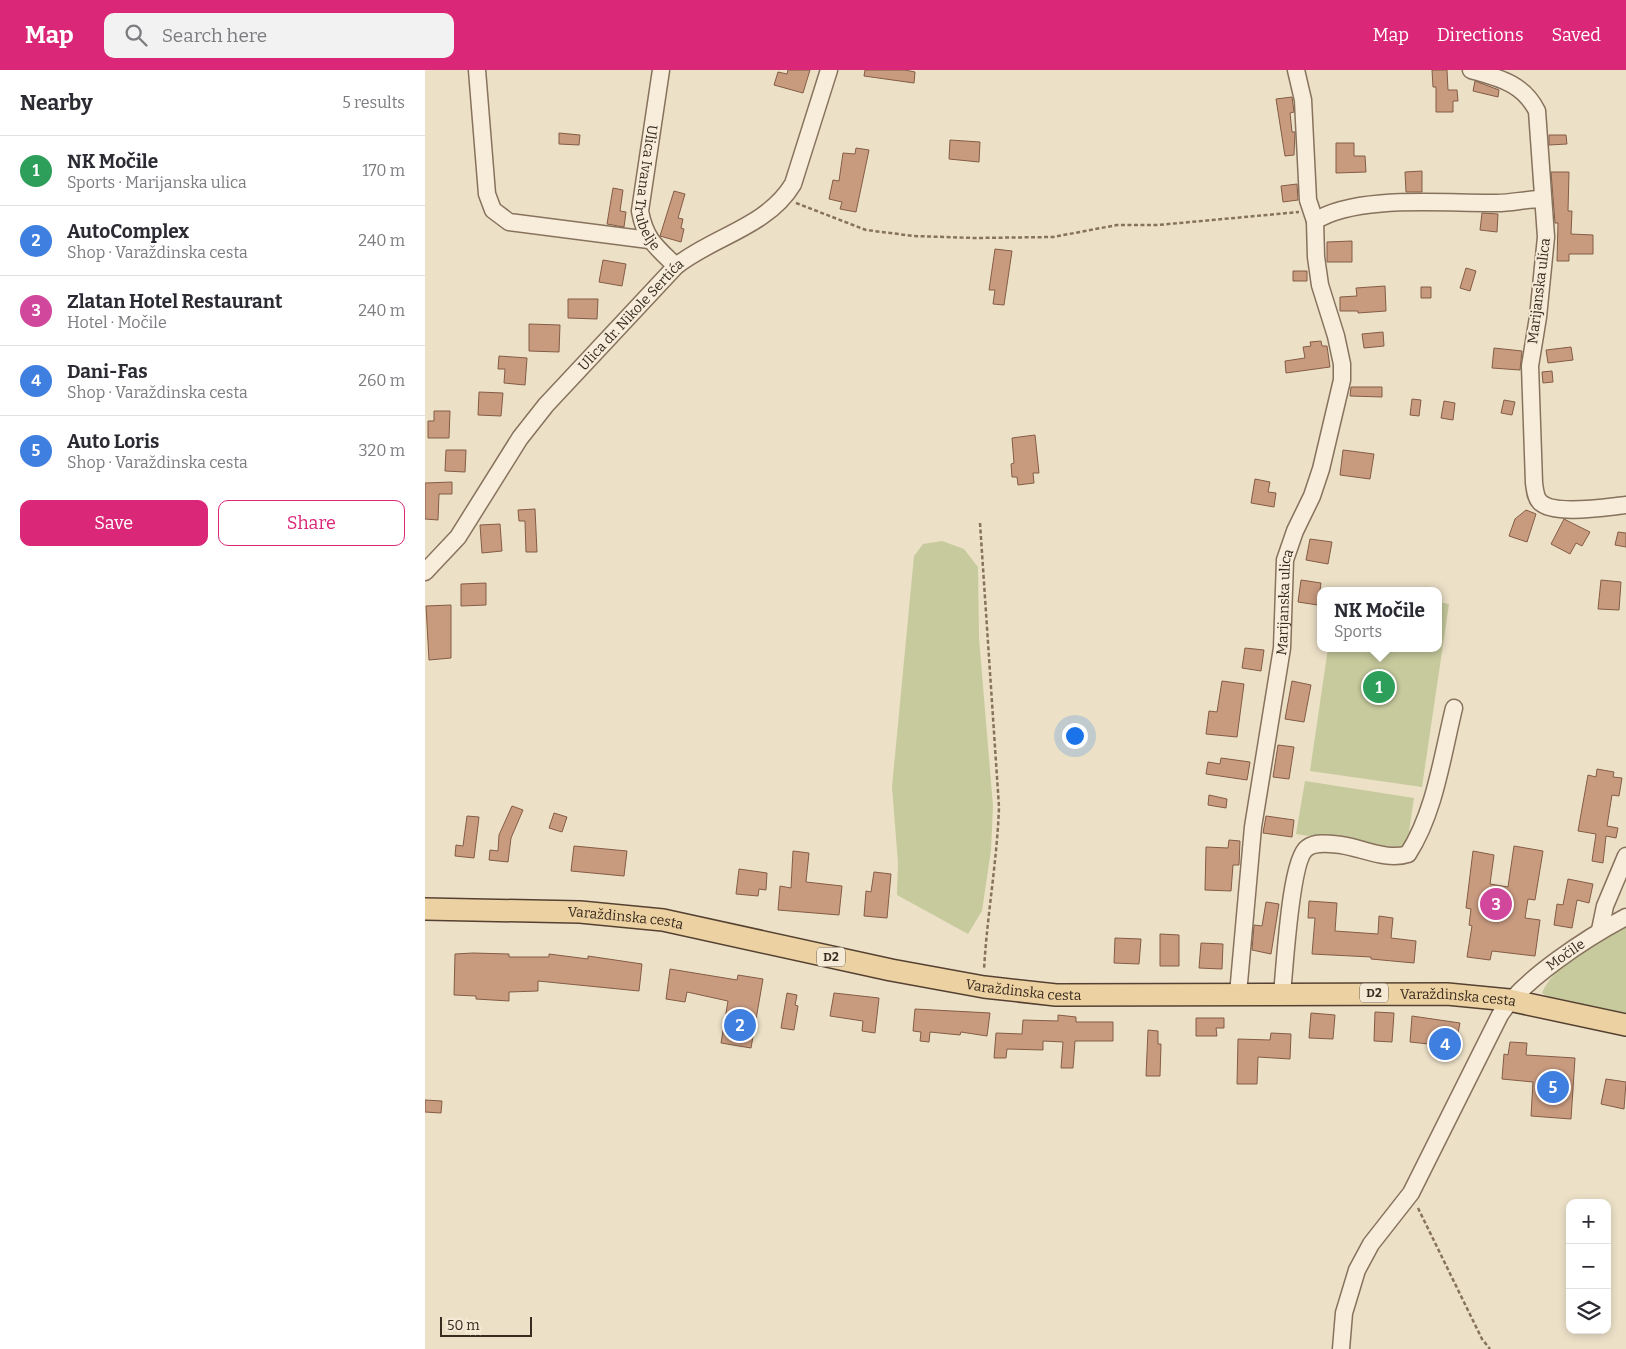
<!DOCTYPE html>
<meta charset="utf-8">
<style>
:root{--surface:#fff;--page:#f2f2f3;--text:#2b2b33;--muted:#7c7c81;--line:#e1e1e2;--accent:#db2777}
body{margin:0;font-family:Bitter,serif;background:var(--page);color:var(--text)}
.controls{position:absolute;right:15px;bottom:15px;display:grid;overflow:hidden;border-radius:10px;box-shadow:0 2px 8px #0003}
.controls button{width:45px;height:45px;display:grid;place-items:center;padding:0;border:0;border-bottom:1px solid var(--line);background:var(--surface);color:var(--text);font:25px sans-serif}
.scale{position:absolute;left:15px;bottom:12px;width:92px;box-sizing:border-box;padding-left:5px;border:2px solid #382b20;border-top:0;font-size:14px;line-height:18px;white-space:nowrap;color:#382b20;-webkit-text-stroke:4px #f4ead6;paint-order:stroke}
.you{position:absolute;left:649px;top:665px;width:18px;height:18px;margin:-12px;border:4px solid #fff;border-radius:50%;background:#1a73e8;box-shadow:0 0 0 8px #1a73e833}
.badge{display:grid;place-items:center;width:32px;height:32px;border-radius:50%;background:var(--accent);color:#fff;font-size:16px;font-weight:700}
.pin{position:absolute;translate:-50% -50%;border:2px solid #fff;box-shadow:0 1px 5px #0006}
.popup{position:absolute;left:892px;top:517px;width:125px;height:65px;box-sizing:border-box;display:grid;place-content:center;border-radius:10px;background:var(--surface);filter:drop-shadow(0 1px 4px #0005);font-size:16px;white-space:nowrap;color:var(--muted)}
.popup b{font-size:19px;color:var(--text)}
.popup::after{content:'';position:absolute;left:50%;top:100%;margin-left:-10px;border:10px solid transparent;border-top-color:var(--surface)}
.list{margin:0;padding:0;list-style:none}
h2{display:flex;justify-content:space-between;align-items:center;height:65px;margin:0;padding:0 20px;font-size:21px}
h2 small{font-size:16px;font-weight:400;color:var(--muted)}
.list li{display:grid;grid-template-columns:32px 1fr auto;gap:15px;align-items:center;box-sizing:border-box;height:70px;padding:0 20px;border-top:1px solid var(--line)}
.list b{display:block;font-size:19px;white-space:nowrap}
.list p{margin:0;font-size:16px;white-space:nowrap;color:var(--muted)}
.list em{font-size:16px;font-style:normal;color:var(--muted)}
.actions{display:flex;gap:10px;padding:15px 20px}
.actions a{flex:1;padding:11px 0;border:1px solid var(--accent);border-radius:10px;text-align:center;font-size:18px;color:var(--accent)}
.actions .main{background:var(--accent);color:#fff}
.icon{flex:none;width:28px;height:28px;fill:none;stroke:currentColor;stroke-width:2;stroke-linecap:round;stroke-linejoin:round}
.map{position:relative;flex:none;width:1201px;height:1279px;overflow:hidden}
header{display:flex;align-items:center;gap:30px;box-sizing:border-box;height:70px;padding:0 25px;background:var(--accent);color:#fff}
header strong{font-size:24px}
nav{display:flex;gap:28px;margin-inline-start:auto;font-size:18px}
.search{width:350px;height:45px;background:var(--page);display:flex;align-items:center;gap:12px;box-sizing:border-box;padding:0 18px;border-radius:10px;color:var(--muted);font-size:19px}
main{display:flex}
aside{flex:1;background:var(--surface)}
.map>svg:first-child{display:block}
.green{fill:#c6ca9c}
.building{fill:#c89b7f;stroke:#845c45}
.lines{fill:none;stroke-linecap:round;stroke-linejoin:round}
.minor-casing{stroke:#87725d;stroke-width:19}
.major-casing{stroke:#554131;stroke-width:24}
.path{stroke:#87725d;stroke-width:2.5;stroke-dasharray:4 2.5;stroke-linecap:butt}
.minor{stroke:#f7edda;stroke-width:16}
.major{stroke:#ecd2a2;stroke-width:21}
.labels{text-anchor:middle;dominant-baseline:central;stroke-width:4;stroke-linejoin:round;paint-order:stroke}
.shield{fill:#f4ead6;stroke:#706457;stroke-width:1}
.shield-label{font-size:12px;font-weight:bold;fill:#382b20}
.street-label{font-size:14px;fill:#382b20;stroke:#f4ead6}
</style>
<header>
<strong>Map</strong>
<div class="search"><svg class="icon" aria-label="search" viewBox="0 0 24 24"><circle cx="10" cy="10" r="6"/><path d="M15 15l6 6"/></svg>Search here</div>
<nav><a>Map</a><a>Directions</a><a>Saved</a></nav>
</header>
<main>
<aside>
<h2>Nearby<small>5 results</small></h2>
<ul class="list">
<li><span class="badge" style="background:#2e9e5b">1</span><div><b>NK Močile</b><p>Sports · Marijanska ulica</p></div><em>170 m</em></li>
<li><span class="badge" style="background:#3f7fe0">2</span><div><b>AutoComplex</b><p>Shop · Varaždinska cesta</p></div><em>240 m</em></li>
<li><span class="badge" style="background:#d1479c">3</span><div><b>Zlatan Hotel Restaurant</b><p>Hotel · Močile</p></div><em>240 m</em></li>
<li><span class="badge" style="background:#3f7fe0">4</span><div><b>Dani-Fas</b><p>Shop · Varaždinska cesta</p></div><em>260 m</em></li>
<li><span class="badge" style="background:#3f7fe0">5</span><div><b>Auto Loris</b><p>Shop · Varaždinska cesta</p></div><em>320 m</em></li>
</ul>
<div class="actions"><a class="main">Save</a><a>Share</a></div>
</aside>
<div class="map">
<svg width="1201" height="1279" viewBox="0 0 1201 1279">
<rect width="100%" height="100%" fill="#ece0c7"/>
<path class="green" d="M517,471L539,479L553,497L554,568L568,736L566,780L557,841L543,864L472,825L473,793L467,717L489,486L498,474Z
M1013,532L1024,534L997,717L885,701L903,578H1013Z
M880,711L989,728L981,781L871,764Z
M1201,856V943L1126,929L1117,923C1129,894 1174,870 1201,856Z"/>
<path class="building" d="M363,0H385L378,23L349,15L353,2L362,4Z
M440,0H480L490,2L489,13L439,6Z
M1007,0H1022L1023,20H1032L1033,31H1028V42H1011V17H1008Z
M1050,11L1074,20L1073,27L1048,21Z
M867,27L869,42L865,43L867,62H870L869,85L860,86L851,29Z
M134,63L155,65L154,75L134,74Z
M1124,65H1141L1142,74L1124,75Z
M525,70L555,72L554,92L524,89Z
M911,73H929V86H940L941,102L911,103Z
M431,78L444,80L431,142L415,139L417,132L404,129L408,110L414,111L418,83L430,84Z
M997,101V122H981L980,102Z
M1126,102H1144L1143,141H1147L1146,164L1168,165V184H1144V191H1132L1133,153H1130Z
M872,114L873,130L858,132L856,116Z
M188,118L198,120L195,141L201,142L199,157L182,154Z
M249,121L260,124L253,148L258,149L256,158L259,159L256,172L235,166Z
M1057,143L1073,144L1072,162L1055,160Z
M927,171V192H902V172Z
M570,179L587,181L579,235L568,234L570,220H564Z
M178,190L201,194L197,216L174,212Z
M1041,198L1051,201L1045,221L1035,218Z
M868,201H882V211H868Z
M960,216L961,241L933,243V241H915V227L932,226L931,218Z
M996,217H1006V228H996Z
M143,229H173L172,249L143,248Z
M104,254L135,255L134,282L104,281Z
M958,262L959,276L939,278L937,264Z
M896,271L897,276H902L905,297L861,303L860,291L880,288L878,277L886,276L885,272Z
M1146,277L1148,290L1123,293L1121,280Z
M1069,278L1097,281L1095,300L1067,298Z
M74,286L102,288L100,315L79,313L80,299H73Z
M1127,301L1128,312L1118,313L1117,302Z
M926,317H957V327L925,326Z
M54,322L78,323L76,346L53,345Z
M987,329L996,330L994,346L985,345Z
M1079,330L1090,332L1087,345L1076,343Z
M1019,331L1030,333L1028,350L1016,348Z
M9,341H25L24,368H3V351H9Z
M610,365L614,403H608L609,413L593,415L592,407H587L586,394L589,393L587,368Z
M21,380H41L40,402L20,401Z
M918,380L949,384L945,409L915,405Z
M830,409L845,412L843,422L851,423L849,437L826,433Z
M27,412V424H14L13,450L0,449V413Z
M110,439L112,482H101L100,451H94L93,440Z
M1101,440L1111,444L1102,472L1084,466L1090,449Z
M1139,449L1165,462L1157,476L1151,473L1145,484L1126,474Z
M75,454L77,481L57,483L55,455Z
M1193,462L1201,463V477L1190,475Z
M885,469L907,472L903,494L881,490Z
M876,510L896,513L893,535L873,532Z
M1176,510L1196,512L1194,540L1173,539Z
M61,513V535L36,536V514Z
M26,535V588L4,590L1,536Z
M820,578L839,580L836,601L817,598Z
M797,611L819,614L812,667L781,664L784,641L792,642Z
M867,611L886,615L879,652L860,649Z
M853,675L869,677L864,709L848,707Z
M796,688L825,692L822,710L781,704L783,692L795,694Z
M1172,699L1189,702L1188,707L1197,708L1194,726L1187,725L1182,756L1193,758L1191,768L1181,766L1178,793L1167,791L1171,764L1153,761L1163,705L1171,707Z
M784,725L802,729L801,738L783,735Z
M87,736L98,740L86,768L83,792L64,790L65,780L73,781L74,765Z
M129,743L142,747L137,762L124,758Z
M42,746L54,747L49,788L30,786L31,775L38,776Z
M841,746L869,750L867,767L838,763Z
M804,770L815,771L814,795H808L806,821L780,820L781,777L803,778Z
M149,776L202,781L199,806L146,801Z
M1089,776L1118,781L1110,830L1103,829L1100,848L1115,850L1110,886L1067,881L1065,890L1042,887L1047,856L1044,855L1046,839L1041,838L1048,781L1069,785L1065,814L1083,817Z
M368,781L384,783L381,812L417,816L414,845L353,840L355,816L366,818Z
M314,799L342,803L341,820L334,819L333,826L311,824Z
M449,802L466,804L462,848L439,846L441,821L446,822Z
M1143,809L1168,814L1164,833L1152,830L1147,858L1129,855L1132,834L1138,835Z
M884,831L912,833L910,861L953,864L954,846L968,848L966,868L991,871L989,893L946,889V887L887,884L890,848H883Z
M841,832L854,834L846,884L827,880L829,855L837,856Z
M735,864L754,865V896H735Z
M690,868L716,869L714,894L689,893Z
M776,873L798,874L797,899L774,898Z
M48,883L84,884V887H124V884L163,889V886L217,894L214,921L113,911V921L84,922V931L51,929V926L29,925L30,884Z
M245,899L312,910L313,905L338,909L326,978L296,973L303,931L262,922L260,932L241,929Z
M362,923L372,925L370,935L373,936L369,960L356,958Z
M409,923L454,928L450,963L437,961L438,951L405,946Z
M490,939L565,943L562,966L536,962L535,965L505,962L504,972L495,971L496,962L488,961Z
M950,942L969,943L967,972L949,971Z
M886,943L910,945L908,969L884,968Z
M633,945L651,947V952H688V971H650L648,998H636L638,972L618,971V980L582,979L581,988H569L571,963L597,964L598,950L633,951Z
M987,946L1035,953L1033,963L1022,986L1011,985L1013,975L985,972Z
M771,948H799V958H791L792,966H771Z
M723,960L733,961V974H736L735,1006H721Z
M846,963L866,964L865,989L833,987L832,1014H812L813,969L845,970Z
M1085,972L1102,973L1101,985L1150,988L1146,1049L1106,1046L1108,1012L1077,1009L1079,984L1083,985Z
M1181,1009L1201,1012L1199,1039L1176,1034Z
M0,1030L17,1031L16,1043L0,1042Z"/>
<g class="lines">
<g class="minor-casing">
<g id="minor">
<path d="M52,0L62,124L68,140L84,152L224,170"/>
<path id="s1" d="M236,0L215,141C220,169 231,177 251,196"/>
<path d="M1046,0C1074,8 1098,13 1112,41L1121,167L1113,247L1105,296L1109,413C1110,419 1110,427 1115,432C1129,446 1181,437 1201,435"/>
<path d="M890,151C932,124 1022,134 1072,133C1087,133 1102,129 1118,129"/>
<path id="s2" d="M0,502L33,467L95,368L121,335L251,196C289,166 342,157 368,114L404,0"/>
<path d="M1175,860L1180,836L1201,786"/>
<path d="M857,923C860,898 865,790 882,778C891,771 906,774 916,775C937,778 962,791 983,784C1010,742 1017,687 1029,638"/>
<path id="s3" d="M813,924L828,757L857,578L860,490L870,461L887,426L896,399L917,310V294L911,266L895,215L891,187L890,151L883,130L878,30L871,0"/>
<path id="s4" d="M916,1279L919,1243L932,1200L946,1174L986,1123L1075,945C1098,909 1163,867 1201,847"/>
</g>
</g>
<g class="major-casing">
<g id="major">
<path id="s5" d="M0,839L155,842L238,850L466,900L559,917L631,925L1022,924L1084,930L1201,955"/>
</g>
</g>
<path class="path" d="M371,133L441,160L489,166L550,168L628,167L692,155H733L874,142
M555,453L574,737C572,792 562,845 559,900
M993,1138L1057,1269L1065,1279"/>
<use href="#minor" class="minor"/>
<use href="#major" class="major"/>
</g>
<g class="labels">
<g class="shield">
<rect x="392" y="877.5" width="28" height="19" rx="4"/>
<rect x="935" y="913.5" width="28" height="19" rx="4"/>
</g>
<g class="shield-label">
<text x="406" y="887">D2</text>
<text x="949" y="923">D2</text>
</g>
<g class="street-label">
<text stroke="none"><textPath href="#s1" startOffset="120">Ulica Ivana Trubelje</textPath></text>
<text transform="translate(1114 221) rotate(-83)">Marijanska ulica</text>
<text stroke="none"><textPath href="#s2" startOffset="331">Ulica dr. Nikole Sertića</textPath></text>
<text stroke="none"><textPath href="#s3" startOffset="395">Marijanska ulica</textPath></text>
<text stroke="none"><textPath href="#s5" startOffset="201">Varaždinska cesta</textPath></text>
<text stroke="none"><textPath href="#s4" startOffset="464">Močile</textPath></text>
<text stroke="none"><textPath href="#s5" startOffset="606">Varaždinska cesta</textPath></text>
<text stroke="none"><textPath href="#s5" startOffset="1041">Varaždinska cesta</textPath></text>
</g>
</g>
</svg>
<div class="controls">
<button>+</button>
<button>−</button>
<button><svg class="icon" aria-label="layers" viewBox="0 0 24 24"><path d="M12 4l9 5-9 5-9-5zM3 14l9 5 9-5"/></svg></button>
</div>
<div class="scale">50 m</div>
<div class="you"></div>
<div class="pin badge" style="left:954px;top:617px;background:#2e9e5b">1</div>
<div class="popup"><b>NK Močile</b>Sports</div>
<div class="pin badge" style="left:315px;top:955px;background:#3f7fe0">2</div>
<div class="pin badge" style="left:1071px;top:834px;background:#d1479c">3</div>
<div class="pin badge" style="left:1020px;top:974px;background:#3f7fe0">4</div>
<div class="pin badge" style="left:1128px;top:1017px;background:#3f7fe0">5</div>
</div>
</main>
